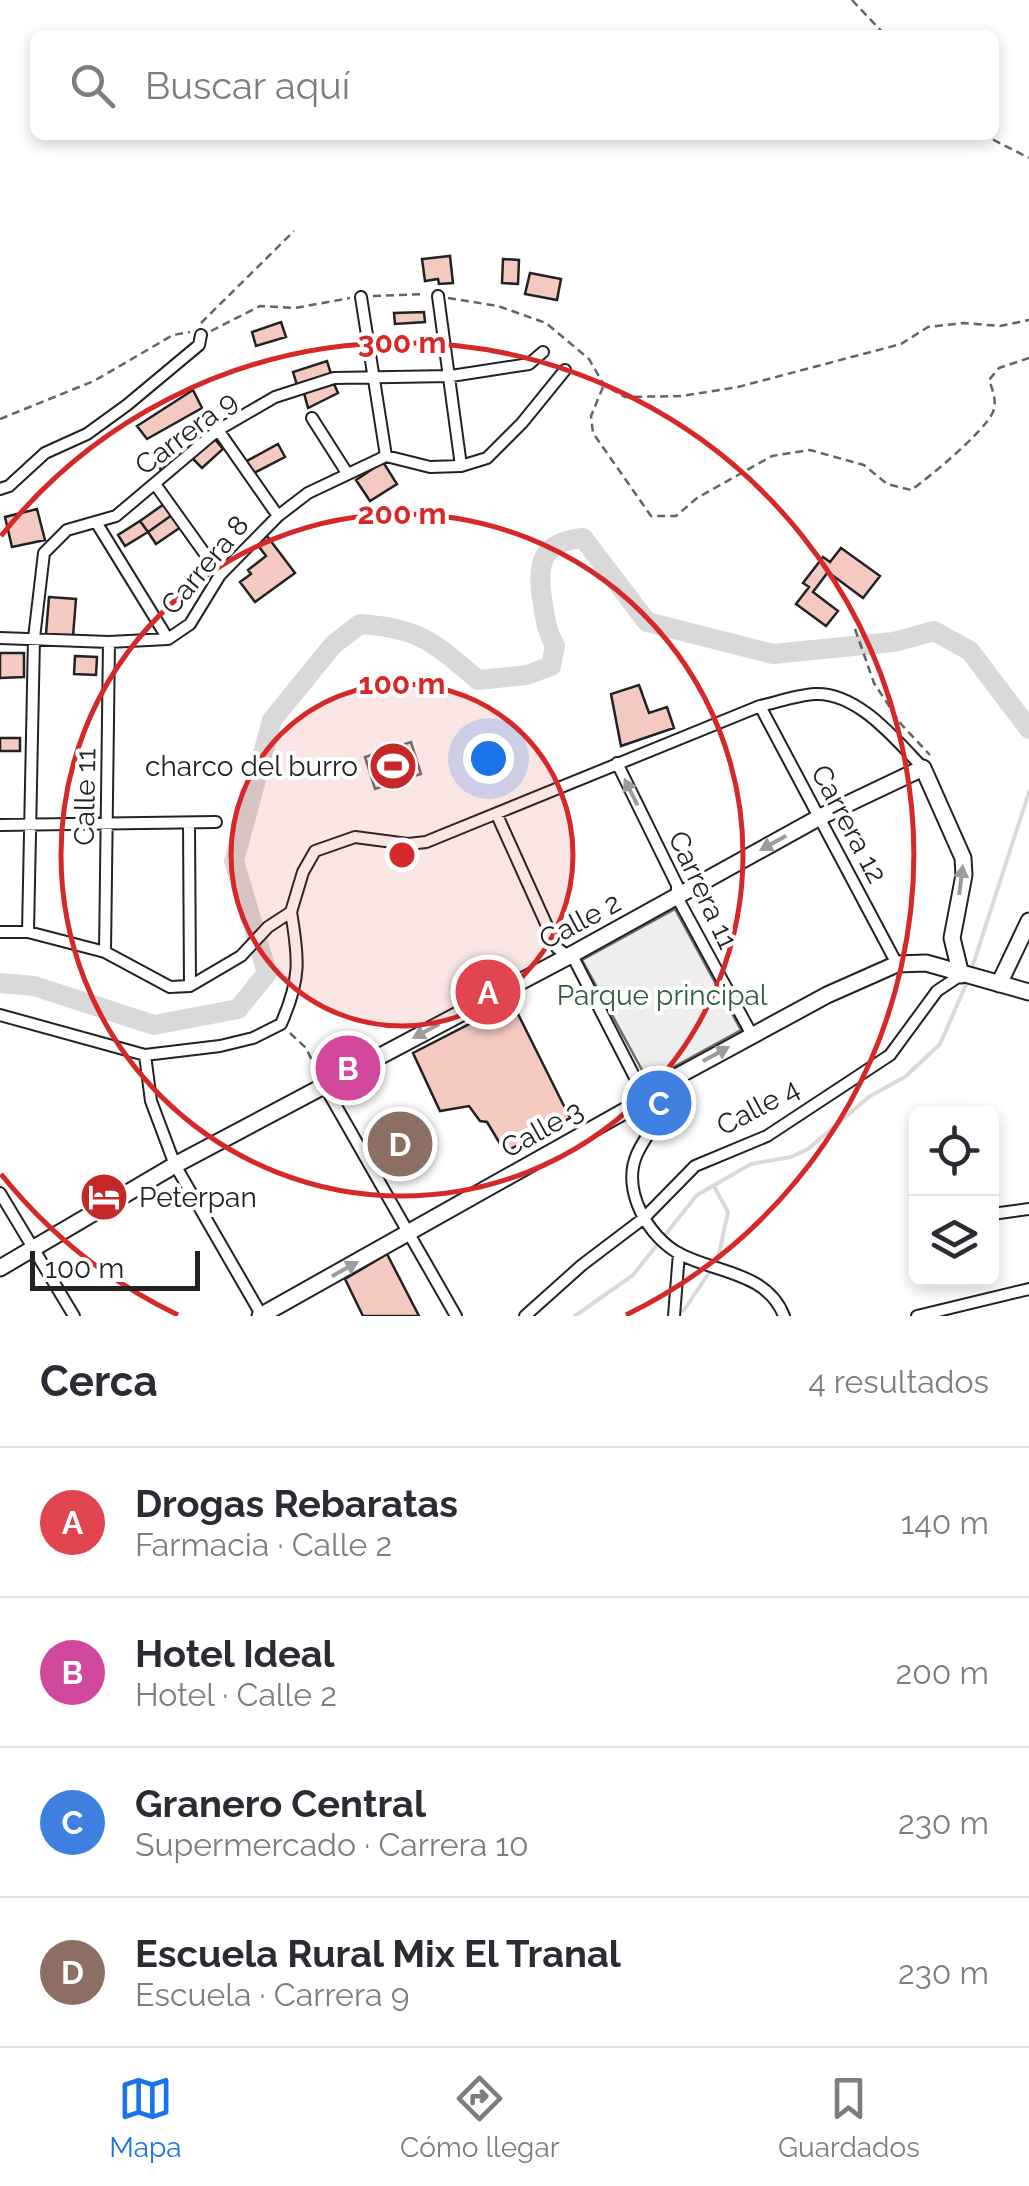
<!DOCTYPE html>
<html lang="es">
<meta charset="utf-8">
<style>
:root{--surface:#fff;--page:#f2f2f3;--text:#2b2b33;--muted:#7c7c81;--line:#e1e1e2;--accent:#1a73e8}
body{margin:0;font-family:Raleway,sans-serif;background:var(--page);color:var(--text)}
.controls{position:absolute;right:30px;bottom:30px;display:grid;overflow:hidden;border-radius:15px;box-shadow:0 5px 15px #0003}
.controls button{width:90px;height:90px;display:grid;place-items:center;padding:0;border:0;border-bottom:2px solid var(--line);background:var(--surface);color:var(--text);font:50px sans-serif}
.scale{position:absolute;left:30px;bottom:25px;width:170px;box-sizing:border-box;padding-left:10px;border:5px solid #222;border-top:0;font-size:28px;line-height:35px;white-space:nowrap;color:#222;-webkit-text-stroke:8px #fff;paint-order:stroke}
.you{position:absolute;left:488px;top:758px;width:35px;height:35px;margin:-25px;border:8px solid #fff;border-radius:50%;background:#1a73e8;box-shadow:0 0 0 15px #1a73e833}
.badge{display:grid;place-items:center;width:65px;height:65px;border-radius:50%;background:var(--accent);color:#fff;font-size:32px;font-weight:700}
.pin{position:absolute;translate:-50% -50%;border:5px solid #fff;box-shadow:0 2px 10px #0006}
.list{margin:0;padding:0;list-style:none}
h2{display:flex;justify-content:space-between;align-items:center;height:130px;margin:0;padding:0 40px;font-size:42px}
h2 small{font-size:32px;font-weight:400;color:var(--muted)}
.list li{display:grid;grid-template-columns:65px 1fr auto;gap:30px;align-items:center;box-sizing:border-box;height:150px;padding:0 40px;border-top:2px solid var(--line)}
.list b{display:block;font-size:38px;white-space:nowrap}
.list p{margin:0;font-size:32px;white-space:nowrap;color:var(--muted)}
.list em{font-size:32px;font-style:normal;color:var(--muted)}
.icon{flex:none;width:55px;height:55px;fill:none;stroke:currentColor;stroke-width:2;stroke-linecap:round;stroke-linejoin:round}
.map{position:relative;flex:none;width:1029px;height:1316px;overflow:hidden}
.search{position:absolute;background:var(--surface);box-shadow:0 5px 15px #0003;left:30px;right:30px;top:30px;height:110px;display:flex;align-items:center;gap:25px;box-sizing:border-box;padding:0 35px;border-radius:15px;color:var(--muted);font-size:38px}
.sheet{height:730px;background:var(--surface)}
nav{display:flex;justify-content:space-around;align-items:center;box-sizing:border-box;height:140px;border-top:2px solid var(--line);background:var(--surface);font-size:28px;color:var(--muted)}
nav a{display:grid;justify-items:center;gap:5px}
nav .on{color:var(--accent)}
.map>svg:first-child{display:block}
.green{fill:#eee;stroke:#6f6f6f;stroke-width:2.5}
.lines{fill:none;stroke-linecap:round;stroke-linejoin:round}
.stream{stroke:#d9d9d9;stroke-width:4}
.river{stroke:#d9d9d9;stroke-width:20}
.building{fill:#f3c9c0;stroke:#222;stroke-width:2.5}
.street-casing{stroke:#222;stroke-width:14}
.secondary-casing{stroke:#222;stroke-width:19}
.path{stroke:#646464;stroke-width:2.5;stroke-dasharray:8 5;stroke-linecap:butt}
.street{stroke:#fff;stroke-width:10}
.secondary{stroke:#fff;stroke-width:15}
.oneway{fill:#9c9c9c}
.ring{fill:none;stroke:#d62828;stroke-width:5}
.labels{text-anchor:middle;dominant-baseline:central;stroke-width:8;stroke-linejoin:round;paint-order:stroke}
.street-label{font-size:28px;fill:#222;stroke:#fff}
.poi-label{font-size:28px;fill:#222;stroke:#fff;text-anchor:end}
.park-label{font-size:28px;fill:#2f5e38;stroke:#fff}
.centre{fill:#d62828;stroke:#fff;stroke-width:5}
.ring-label{font-size:30px;text-anchor:middle;font-weight:bold;fill:#d62828;stroke:#fff;stroke-width:8;stroke-linejoin:round;paint-order:stroke}
</style>
<div class="map">
<svg width="1029" height="1316" viewBox="0 0 1029 1316">
<rect width="100%" height="100%" fill="#fff"/>
<path class="green" d="M411,742L421,774L375,789L365,757Z
M675,909L741,1030L648,1081L582,960Z"/>
<g class="lines">
<path class="stream" d="M971,971L1029,792
M715,1188L728,1212L719,1254
M676,1314L684,1310L711,1270
M575,1316L633,1275L697,1195L751,1164L791,1157L808,1149L870,1096L905,1077L940,1044L968,980"/>
<path class="river" d="M0,983L34,986L154,1025L238,1009L267,973L234,861L272,720L333,645L360,624C421,628 434,643 478,680L527,675L551,666L555,646C546,631 545,616 542,599C537,563 541,542 583,538L647,622L773,654L894,642L934,631L970,651L1029,729"/>
</g>
<path class="building" d="M450,256L453,283L439,284L438,279L425,281L422,259Z
M503,259L519,260L518,284L502,283Z
M530,273L561,279L557,300L525,294Z
M424,312L425,322L395,324L394,313Z
M281,322L286,337L256,346L252,332Z
M327,361L331,374L297,385L293,372Z
M334,384L338,393L308,408L304,393Z
M193,390L202,408L147,439L137,426Z
M213,437L223,449L202,468L191,457Z
M177,441L187,452L164,473L154,462Z
M278,444L285,457L252,474L245,462Z
M383,462L397,484L370,501L356,480Z
M164,504L172,515L148,532L140,521Z
M37,509L45,540L12,547L5,517Z
M172,515L181,527L156,544L148,532Z
M140,521L148,532L125,546L118,535Z
M267,536L295,573L255,602L240,582L251,574L248,570L266,556L257,544Z
M841,548L880,576L863,598L828,572L813,592L838,611L826,626L796,604L809,587L803,583L823,557L830,562Z
M49,597L76,599L73,636L46,634Z
M0,653H24V677L0,678Z
M75,656L97,657L96,675L74,674Z
M639,685L649,713L667,707L674,728L621,746L611,694Z
M0,738H20V751H0Z
M512,1002L570,1118L505,1152L487,1122L480,1121L469,1106L440,1111L413,1053Z
M387,1254L419,1316H363L345,1279Z"/>
<g class="lines">
<g class="street-casing">
<path id="street" d="M438,296L461,466
M361,297L386,456
M312,418L347,473
M218,430L278,516
M155,484L220,575
M0,489L9,486L45,453L87,434L127,405L199,345L201,335
M96,522L168,639
M0,638L109,642L168,639L190,624L220,575L278,516L308,493L386,456L430,467L461,466L487,458L522,423L565,370
M760,706L897,964
M617,763L677,885V897L752,1035
M497,815L557,948L575,961L646,1099L653,1127C647,1136 641,1145 637,1154C621,1190 648,1237 680,1254C716,1273 767,1272 784,1316
M189,824L190,986
M0,825L216,822
M0,932H28L105,952L170,987L190,986L241,956L268,927L291,912L303,872L315,851L355,837L408,844L426,842L760,706C778,702 797,695 815,694C858,692 896,740 923,768
M28,932L34,638L44,553L67,530L116,516L218,430L275,397L334,378L451,376L529,364L543,352
M105,952L109,642
M0,1015L145,1055L220,1046L253,1038L281,1024C301,979 299,959 291,912
M145,1055L151,1101L175,1165L262,1316
M324,1085L456,1316
M0,1193L74,1316
M992,1214L1029,1209
M525,1316L582,1265L644,1218L695,1166L767,1136L890,1055L937,991L961,975
M674,1316L679,1253
M917,1316L1029,1289"/>
</g>
<g class="secondary-casing">
<path id="secondary" d="M999,984L1029,921
M0,1268L175,1165L569,956L820,817L923,768L963,858L964,875L952,938L961,975
M260,1316L646,1099L652,1090L827,995L897,964L926,963L1029,992"/>
</g>
<path class="path" d="M852,0L885,35
M955,135L986,136L1029,158
M373,296L425,294
M448,298L498,306L546,323L589,359L604,385L625,397L682,396L738,387L901,344L928,327L964,323L1000,326L1029,320
M201,323L294,231
M211,331L260,306L295,308L350,298
M603,387L591,416L593,433L651,516H676L697,498L772,456L810,450L864,465L887,484L911,490C930,477 984,432 993,412C997,401 993,391 989,380L999,368L1029,358
M0,419L94,381L173,335L190,332
M855,629L874,683L901,724L930,755
M290,1033L306,1048L319,1075"/>
<use href="#street" class="street"/>
<use href="#secondary" class="secondary"/>
</g>
<defs><path id="oneway-solid" d="M-6-.8H1V-3.2L6.5 0L1 3.2V.8H-6Z" transform="scale(2.5)"/></defs>
<g class="oneway">
<use href="#oneway-solid" transform="translate(631 792) rotate(-116)"/>
<use href="#oneway-solid" transform="translate(773 843) rotate(151)"/>
<use href="#oneway-solid" transform="translate(961 880) rotate(-83)"/>
<use href="#oneway-solid" transform="translate(426 1031) rotate(152)"/>
<use href="#oneway-solid" transform="translate(716 1054) rotate(-29)"/>
<use href="#oneway-solid" transform="translate(345 1269) rotate(-29)"/>
</g>
<circle cx="402" cy="855" r="171" fill="#d62828" fill-opacity=".12"/>
<g class="ring">
<circle cx="402" cy="855" r="171"/>
<circle cx="402" cy="855" r="341"/>
<path d="M178 1315A512 512 0 0 1 1 1174M1 536A512 512 0 1 1 626 1315"/>
</g>
<defs>
<g id="stadium-disc" transform="scale(2.5)"><circle r="9.5" fill="#c62828" stroke="#fff"/><path d="M0-5a6.5 5 0 1 0 0 10a6.5 5 0 1 0 0-10ZM-3.5-1.8h7v3.6h-7Z" fill="#fff"/></g>
<g id="hotel-disc" transform="scale(2.5)"><circle r="9.5" fill="#c62828" stroke="#fff"/><path d="M-6-4.5h1.5V1H6V5H4.5V3h-9V5H-6ZM-4 0a1.8 1.8 0 1 1 3.6 0ZM.5 0V-2.5h3Q6-2.5 6 0Z" fill="#fff"/></g>
</defs>
<g fill-rule="evenodd">
<use href="#stadium-disc" x="393" y="766"/>
<use href="#hotel-disc" x="104" y="1197"/>
</g>
<g class="labels">
<g class="street-label">
<text transform="translate(186 433) rotate(-37)">Carrera 9</text>
<text transform="translate(205 565) rotate(-50)">Carrera 8</text>
<text transform="translate(85 797) rotate(-89)">Calle 11</text>
<text transform="translate(849 824) rotate(62)">Carrera 12</text>
<text transform="translate(703 890) rotate(65)">Carrera 11</text>
<text transform="translate(580 921) rotate(-28)">Calle 2</text>
<text transform="translate(758 1107) rotate(-28)">Calle 4</text>
<text transform="translate(542 1129) rotate(-29)">Calle 3</text>
</g>
<g class="poi-label">
<text x="358" y="766">charco del burro</text>
<text x="139" y="1197" text-anchor="start">Peterpan</text>
</g>
<g class="park-label">
<text x="662" y="995">Parque principal</text>
</g>
</g>
<circle cx="402" cy="855" r="15" class="centre"/>
<g class="ring-label">
<text x="402" y="353">300 m</text>
<text x="402" y="524">200 m</text>
<text x="402" y="694">100 m</text>
</g>
</svg>
<div class="controls">
<button><svg class="icon" aria-label="locate" viewBox="0 0 24 24"><circle cx="12" cy="12" r="6"/><path d="M12 2v4M12 18v4M2 12h4M18 12h4"/></svg></button>
<button><svg class="icon" aria-label="layers" viewBox="0 0 24 24"><path d="M12 4l9 5-9 5-9-5zM3 14l9 5 9-5"/></svg></button>
</div>
<div class="scale">100 m</div>
<div class="you"></div>
<div class="pin badge" style="left:488px;top:992px;background:#e0444e">A</div>
<div class="pin badge" style="left:348px;top:1068px;background:#d1479c">B</div>
<div class="pin badge" style="left:659px;top:1103px;background:#3f7fe0">C</div>
<div class="pin badge" style="left:400px;top:1144px;background:#8d6e63">D</div>
<div class="search"><svg class="icon" aria-label="search" viewBox="0 0 24 24"><circle cx="10" cy="10" r="6"/><path d="M15 15l6 6"/></svg>Buscar aquí</div>
</div>
<section class="sheet">
<h2>Cerca<small>4 resultados</small></h2>
<ul class="list">
<li><span class="badge" style="background:#e0444e">A</span><div><b>Drogas Rebaratas</b><p>Farmacia · Calle 2</p></div><em>140 m</em></li>
<li><span class="badge" style="background:#d1479c">B</span><div><b>Hotel Ideal</b><p>Hotel · Calle 2</p></div><em>200 m</em></li>
<li><span class="badge" style="background:#3f7fe0">C</span><div><b>Granero Central</b><p>Supermercado · Carrera 10</p></div><em>230 m</em></li>
<li><span class="badge" style="background:#8d6e63">D</span><div><b>Escuela Rural Mix El Tranal</b><p>Escuela · Carrera 9</p></div><em>230 m</em></li>
</ul>
</section>
<nav>
<a class="on"><svg class="icon" aria-label="map" viewBox="0 0 24 24"><path d="M3 6l6-2 6 2 6-2v14l-6 2-6-2-6 2zM9 4v14M15 6v14"/></svg>Mapa</a>
<a><svg class="icon" aria-label="directions" viewBox="0 0 24 24"><path d="M12 3l9 9-9 9-9-9zM9 14v-3h6M13 9l2 2-2 2"/></svg>Cómo llegar</a>
<a><svg class="icon" aria-label="saved" viewBox="0 0 24 24"><path d="M7 4h10v16l-5-4-5 4z"/></svg>Guardados</a>
</nav>
